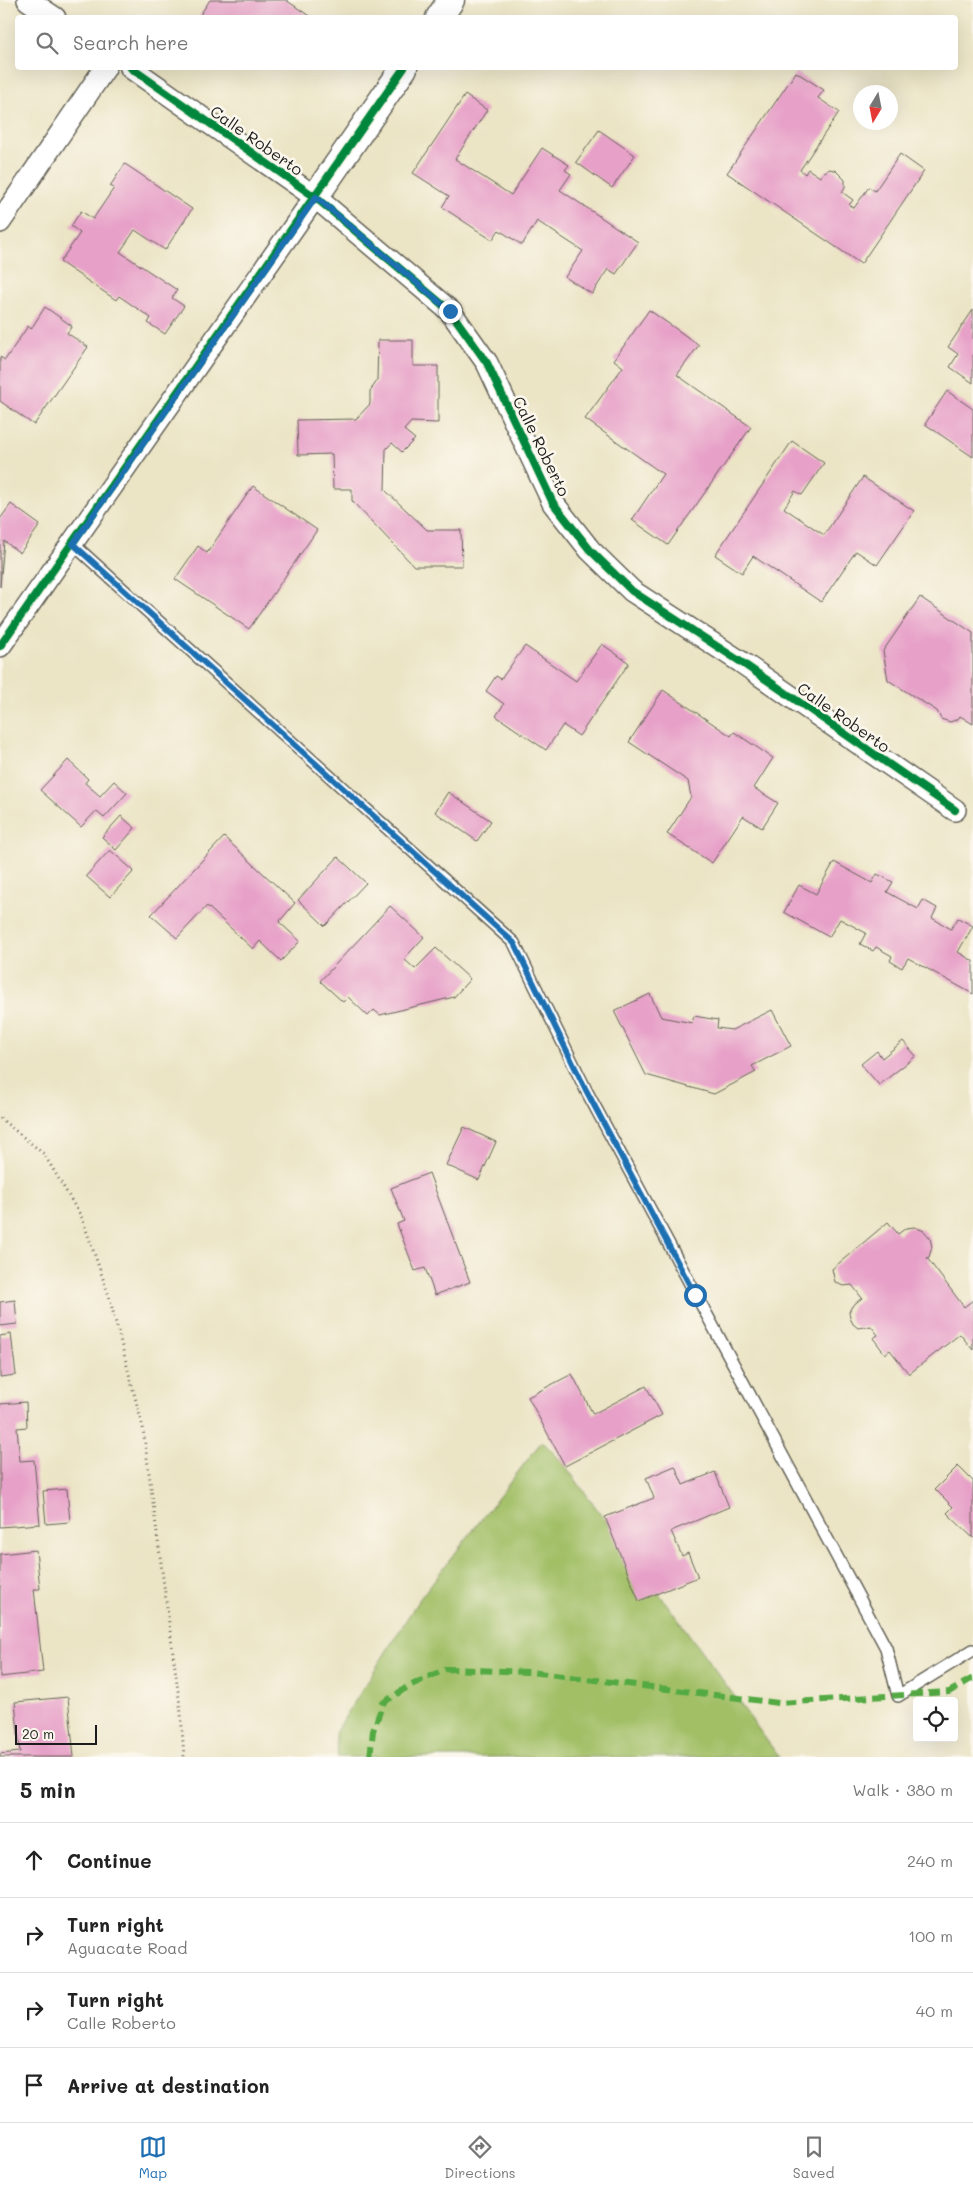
<!DOCTYPE html>
<meta charset="utf-8">
<style>
:root{--surface:#fff;--page:#f6f6f6;--text:#222;--muted:#767676;--line:#e0e0e0;--accent:#1f6fb2}
body{margin:0;font-family:Mali,sans-serif;background:var(--page);color:var(--text)}
.controls{position:absolute;right:15px;bottom:15px;display:grid;overflow:hidden;border-radius:5px;box-shadow:0 5px 20px #0002}
.controls button{width:45px;height:45px;display:grid;place-items:center;padding:0;border:0;border-bottom:1px solid var(--line);background:var(--surface);color:var(--text);font:25px sans-serif}
.compass{position:absolute;left:853px;top:85px;width:45px;height:45px;border-radius:50%;background:var(--surface);box-shadow:0 5px 20px #0002;rotate:190deg}
.scale{position:absolute;left:15px;bottom:12px;width:82px;box-sizing:border-box;padding-left:5px;border:2px solid #1c1c1c;border-top:0;font-size:14px;line-height:18px;white-space:nowrap;color:#1c1c1c;-webkit-text-stroke:4px #fbf7ec;paint-order:stroke}
.stop{position:absolute;width:15px;height:15px;margin:-11px;border:4px solid #1f6fb2;border-radius:50%;background:#fff}
.stop.end{background:#1f6fb2;border-color:#fff;box-shadow:0 1px 5px #0008}
.list{margin:0;padding:0;list-style:none}
h2{display:flex;justify-content:space-between;align-items:center;height:65px;margin:0;padding:0 20px;font-size:21px}
h2 small{font-size:16px;font-weight:400;color:var(--muted)}
.list li{display:grid;grid-template-columns:32px 1fr auto;gap:15px;align-items:center;box-sizing:border-box;height:75px;padding:0 20px;border-top:1px solid var(--line)}
.list b{display:block;font-size:19px;white-space:nowrap}
.list p{margin:0;font-size:16px;white-space:nowrap;color:var(--muted)}
.list em{font-size:16px;font-style:normal;color:var(--muted)}
.icon{flex:none;width:28px;height:28px;fill:none;stroke:currentColor;stroke-width:2;stroke-linecap:round;stroke-linejoin:round}
.map{position:relative;flex:none;width:973px;height:1757px;overflow:hidden}
.search{position:absolute;background:var(--surface);box-shadow:0 5px 20px #0002;left:15px;right:15px;top:15px;height:55px;display:flex;align-items:center;gap:12px;box-sizing:border-box;padding:0 18px;border-radius:5px;color:var(--muted);font-size:19px}
.sheet{height:365px;background:var(--surface)}
nav{display:flex;justify-content:space-around;align-items:center;box-sizing:border-box;height:70px;border-top:1px solid var(--line);background:var(--surface);font-size:14px;color:var(--muted)}
nav a{display:grid;justify-items:center;gap:2px}
nav .on{color:var(--accent)}
.map>svg:first-child{display:block}
.green{fill:#a2bf66;stroke:#5f6e41}
.building{fill:#e7a0c8}
.lines{fill:none;stroke-linecap:round;stroke-linejoin:round}
.service-casing{stroke:#646257;stroke-width:14}
.minor-casing{stroke:#646257;stroke-width:24}
.tertiary-casing{stroke:#646257;stroke-width:29}
.path{stroke:#646257;stroke-width:3;stroke-dasharray:1 4;stroke-linecap:butt}
.service{stroke:#fff;stroke-width:11}
.minor{stroke:#fff;stroke-width:21}
.tertiary{stroke:#fff;stroke-width:26}
.quiet{stroke:#52a943;stroke-width:6;stroke-dasharray:12 6;stroke-linecap:butt}
.cycleway-casing{stroke:#fbf7ec;stroke-width:11}
.cycleway{stroke:#00873e;stroke-width:8}
.route{stroke:#1f6fb2;stroke-width:6}
.labels{text-anchor:middle;dominant-baseline:central;stroke-width:5;stroke-linejoin:round;paint-order:stroke}
.street-label{font-size:16px;fill:#1c1c1c;stroke:#fbf7ec}
</style>
<div class="map">
<svg width="973" height="1757" viewBox="0 0 973 1757">
<rect width="100%" height="100%" fill="#fbf7ec"/>
<filter id="ink" filterUnits="userSpaceOnUse"><feTurbulence type="fractalNoise" baseFrequency=".02" numOctaves="2"/><feDisplacementMap in="SourceGraphic" scale="10" xChannelSelector="R" yChannelSelector="G"/><feConvolveMatrix kernelMatrix="1 2 1 2 8 2 1 2 1" color-interpolation-filters="sRGB"/></filter>
<filter id="wash" filterUnits="userSpaceOnUse"><feTurbulence type="fractalNoise" baseFrequency=".0096" numOctaves="4" result="noise"/><feDisplacementMap in="SourceGraphic" scale="20" xChannelSelector="R" yChannelSelector="G"/><feGaussianBlur stdDeviation="1.12" result="paint"/><feColorMatrix in="noise" values="0 0 0 0 0 0 0 0 0 0 0 0 0 0 0 0 0 1.4 0 .05"/><feComposite in="paint" operator="in"/></filter>
<g filter="url(#wash)">
<rect width="100%" height="100%" fill="#ebe4c5"/>
<path class="green" d="M542,1441L564,1464L779,1757H338L335,1733L418,1601Z"/>
<g id="blocks">
<path class="building" d="M210,0H286L312,18H198Z
M796,72L824,90L818,98L839,112L800,170L805,174L808,169L820,177L824,172L830,169L836,171L845,180V187L842,192L853,200L849,205L854,208L869,187L875,191L900,154L924,171L861,264L727,173Z
M465,95L487,110L455,159L511,195L542,148L569,165L565,170L571,174L560,190L638,242L616,274L608,269L592,294L565,277L583,251L537,221L522,245L499,230L492,240L442,207L449,196L413,173Z
M599,130L635,155L612,188L576,162Z
M125,164L192,209L165,250L135,230L120,252L177,290L172,298L184,306L165,334L148,323L151,318L119,296L116,300L60,262L80,233L71,226L81,211L93,219L114,188L110,186Z
M45,307L72,326L67,333L88,347L34,425L0,401V357L5,360L28,326L31,329Z
M649,310L699,345L677,375L751,427L668,545L632,520L663,474L585,419L623,367L614,360Z
M973,310V383L950,367L958,354L948,347Z
M378,340H413V366H438V423L411,422L404,430L415,439L402,452L392,443L386,449L385,490L427,530H461L462,566H414L352,501V489H333L332,454L298,455L297,420L356,419L370,404V391L377,381Z
M947,391L973,409V457L925,424Z
M792,441L824,463L802,495L795,491L784,508L824,535L863,477L914,511L877,565L856,551L821,602L753,556L742,573L715,555Z
M253,486L317,530L249,629L175,579L198,546L207,553Z
M11,504L40,525L20,553L4,541L0,587V519Z
M920,597L973,633V724L960,716L958,719L950,722L941,719L937,711L888,680L883,651Z
M602,644L629,663L579,736L563,725L546,750L496,716L504,704L486,691L496,676L501,679L525,646L576,681Z
M663,690L731,736L734,732L773,758L754,788L778,803L762,828L743,816L712,863L667,834L691,797L688,781L629,742Z
M68,760L88,779L85,783L100,796L114,781L127,793L104,818L96,811L81,827L40,790Z
M448,792L491,821L477,841L435,812Z
M121,816L135,828L116,850L102,837Z
M224,837L295,903L279,922L300,941L281,961L260,941L253,949L207,906L177,938L151,915Z
M110,850L134,871L110,897L86,876Z
M338,857L366,883L325,926L298,900Z
M834,862L872,883L877,874L893,882L887,892L918,909L923,900L937,908L932,918L951,929L958,918L973,926L958,952L973,961V994L908,958L902,968L890,961L892,956L876,947L873,951L860,944L866,933L840,919L829,937L784,912L799,885L816,894Z
M390,906L424,937L404,959L415,969L436,948L470,979L454,997L380,1015L374,1010L368,1016L348,997L343,1002L320,981Z
M650,994L661,1017L692,1023L694,1016L718,1020L717,1028L732,1030L772,1010L791,1046L752,1066L756,1072L714,1094L646,1075L614,1011Z
M903,1041L916,1056L879,1085L861,1064L877,1051L882,1058Z
M464,1127L496,1142L479,1180L446,1165Z
M429,1173L470,1282L435,1295L425,1268L415,1271L397,1224L404,1221L391,1188Z
M888,1222L898,1234L906,1228L915,1227L924,1231L930,1238L932,1247L929,1257L927,1258L964,1307L973,1300V1350L960,1334L909,1374L890,1350L885,1354L873,1338L878,1335L871,1326L858,1328L853,1324L850,1318L849,1312L852,1306L862,1298L852,1285L843,1286L835,1282L832,1269Z
M15,1300L17,1324L0,1326V1302Z
M11,1334L16,1375L0,1377V1336Z
M572,1374L593,1414L646,1386L662,1415L565,1466L528,1397Z
M26,1402L27,1427L17,1428L20,1461L34,1460L40,1524L0,1527V1404Z
M675,1466L683,1485L715,1472L729,1507L671,1531L682,1556L688,1553L698,1577L639,1601L605,1517L654,1498L646,1478Z
M958,1466L973,1481V1538L947,1513L953,1507L935,1489Z
M67,1489L70,1522L46,1524L43,1491Z
M36,1550L40,1589H34L43,1672L0,1677V1554Z
M68,1697L74,1757H0V1754L20,1752L15,1702Z"/>
</g>
</g>
<g filter="url(#ink)">
<use href="#blocks" fill-opacity="0" stroke="#646257" stroke-width="1"/>
<g class="lines">
<g class="service-casing">
<path id="service" d="M73,544L514,943L586,1090L886,1648L898,1696L973,1650"/>
</g>
<g class="minor-casing">
<path id="minor" d="M28,0L55,18
M131,68L315,197L450,311L487,363L553,503L590,550L632,591L741,662L955,810
M0,222L105,68
M0,646L315,197"/>
</g>
<g class="tertiary-casing">
<path id="tertiary" d="M439,18L451,0
M315,197L404,68"/>
</g>
<path class="path" d="M0,1118L44,1154L82,1218L109,1296L143,1428L181,1713L184,1757"/>
<use href="#service" class="service"/>
<use href="#minor" class="minor"/>
<use href="#tertiary" class="tertiary"/>
<path class="quiet" d="M370,1757L373,1731L383,1703L409,1686L446,1669L531,1672L779,1703L949,1692L973,1678"/>
<g class="cycleway-casing">
<path id="cycleway" d="M131,68L315,197L450,311L487,363L553,503L590,550L632,591L741,662L955,810
M0,646L404,68"/>
</g>
<use href="#cycleway" class="cycleway"/>
</g>
</g>
<g class="lines" filter="url(#ink)">
<path class="route" d="M450,311L316,197L73,544L514,943L586,1090L695,1295"/>
</g>
<g class="labels">
<g class="street-label">
<text transform="translate(257 140) rotate(35)">Calle Roberto</text>
<text transform="translate(542 446) rotate(64)">Calle Roberto</text>
<text transform="translate(844 717) rotate(35)">Calle Roberto</text>
</g>
</g>
</svg>
<div class="controls">
<button><svg class="icon" aria-label="locate" viewBox="0 0 24 24"><circle cx="12" cy="12" r="6"/><path d="M12 2v4M12 18v4M2 12h4M18 12h4"/></svg></button>
</div>
<svg class="compass" viewBox="-18 -18 36 36"><path d="M0-13l5 13h-10z" fill="#e53935"/><path d="M0 13l5-13h-10z" fill="#767676"/></svg>
<div class="scale">20 m</div>
<div class="stop" style="left:695px;top:1295px"></div>
<div class="stop end" style="left:450px;top:311px"></div>
<div class="search"><svg class="icon" aria-label="search" viewBox="0 0 24 24"><circle cx="10" cy="10" r="6"/><path d="M15 15l6 6"/></svg>Search here</div>
</div>
<section class="sheet">
<h2>5 min<small>Walk · 380 m</small></h2>
<ul class="list">
<li><svg class="icon" aria-label="ahead" viewBox="0 0 24 24"><path d="M12 20V5M6 11l6-6 6 6"/></svg><div><b>Continue</b></div><em>240 m</em></li>
<li><svg class="icon" aria-label="right" viewBox="0 0 24 24"><path d="M7 20v-9h11M14 6l5 5-5 5"/></svg><div><b>Turn right</b><p>Aguacate Road</p></div><em>100 m</em></li>
<li><svg class="icon" aria-label="right" viewBox="0 0 24 24"><path d="M7 20v-9h11M14 6l5 5-5 5"/></svg><div><b>Turn right</b><p>Calle Roberto</p></div><em>40 m</em></li>
<li><svg class="icon" aria-label="arrive" viewBox="0 0 24 24"><path d="M6 21V4h12l-3 4 3 4H6"/></svg><div><b>Arrive at destination</b></div></li>
</ul>
</section>
<nav>
<a class="on"><svg class="icon" aria-label="map" viewBox="0 0 24 24"><path d="M3 6l6-2 6 2 6-2v14l-6 2-6-2-6 2zM9 4v14M15 6v14"/></svg>Map</a>
<a><svg class="icon" aria-label="directions" viewBox="0 0 24 24"><path d="M12 3l9 9-9 9-9-9zM9 14v-3h6M13 9l2 2-2 2"/></svg>Directions</a>
<a><svg class="icon" aria-label="saved" viewBox="0 0 24 24"><path d="M7 4h10v16l-5-4-5 4z"/></svg>Saved</a>
</nav>
